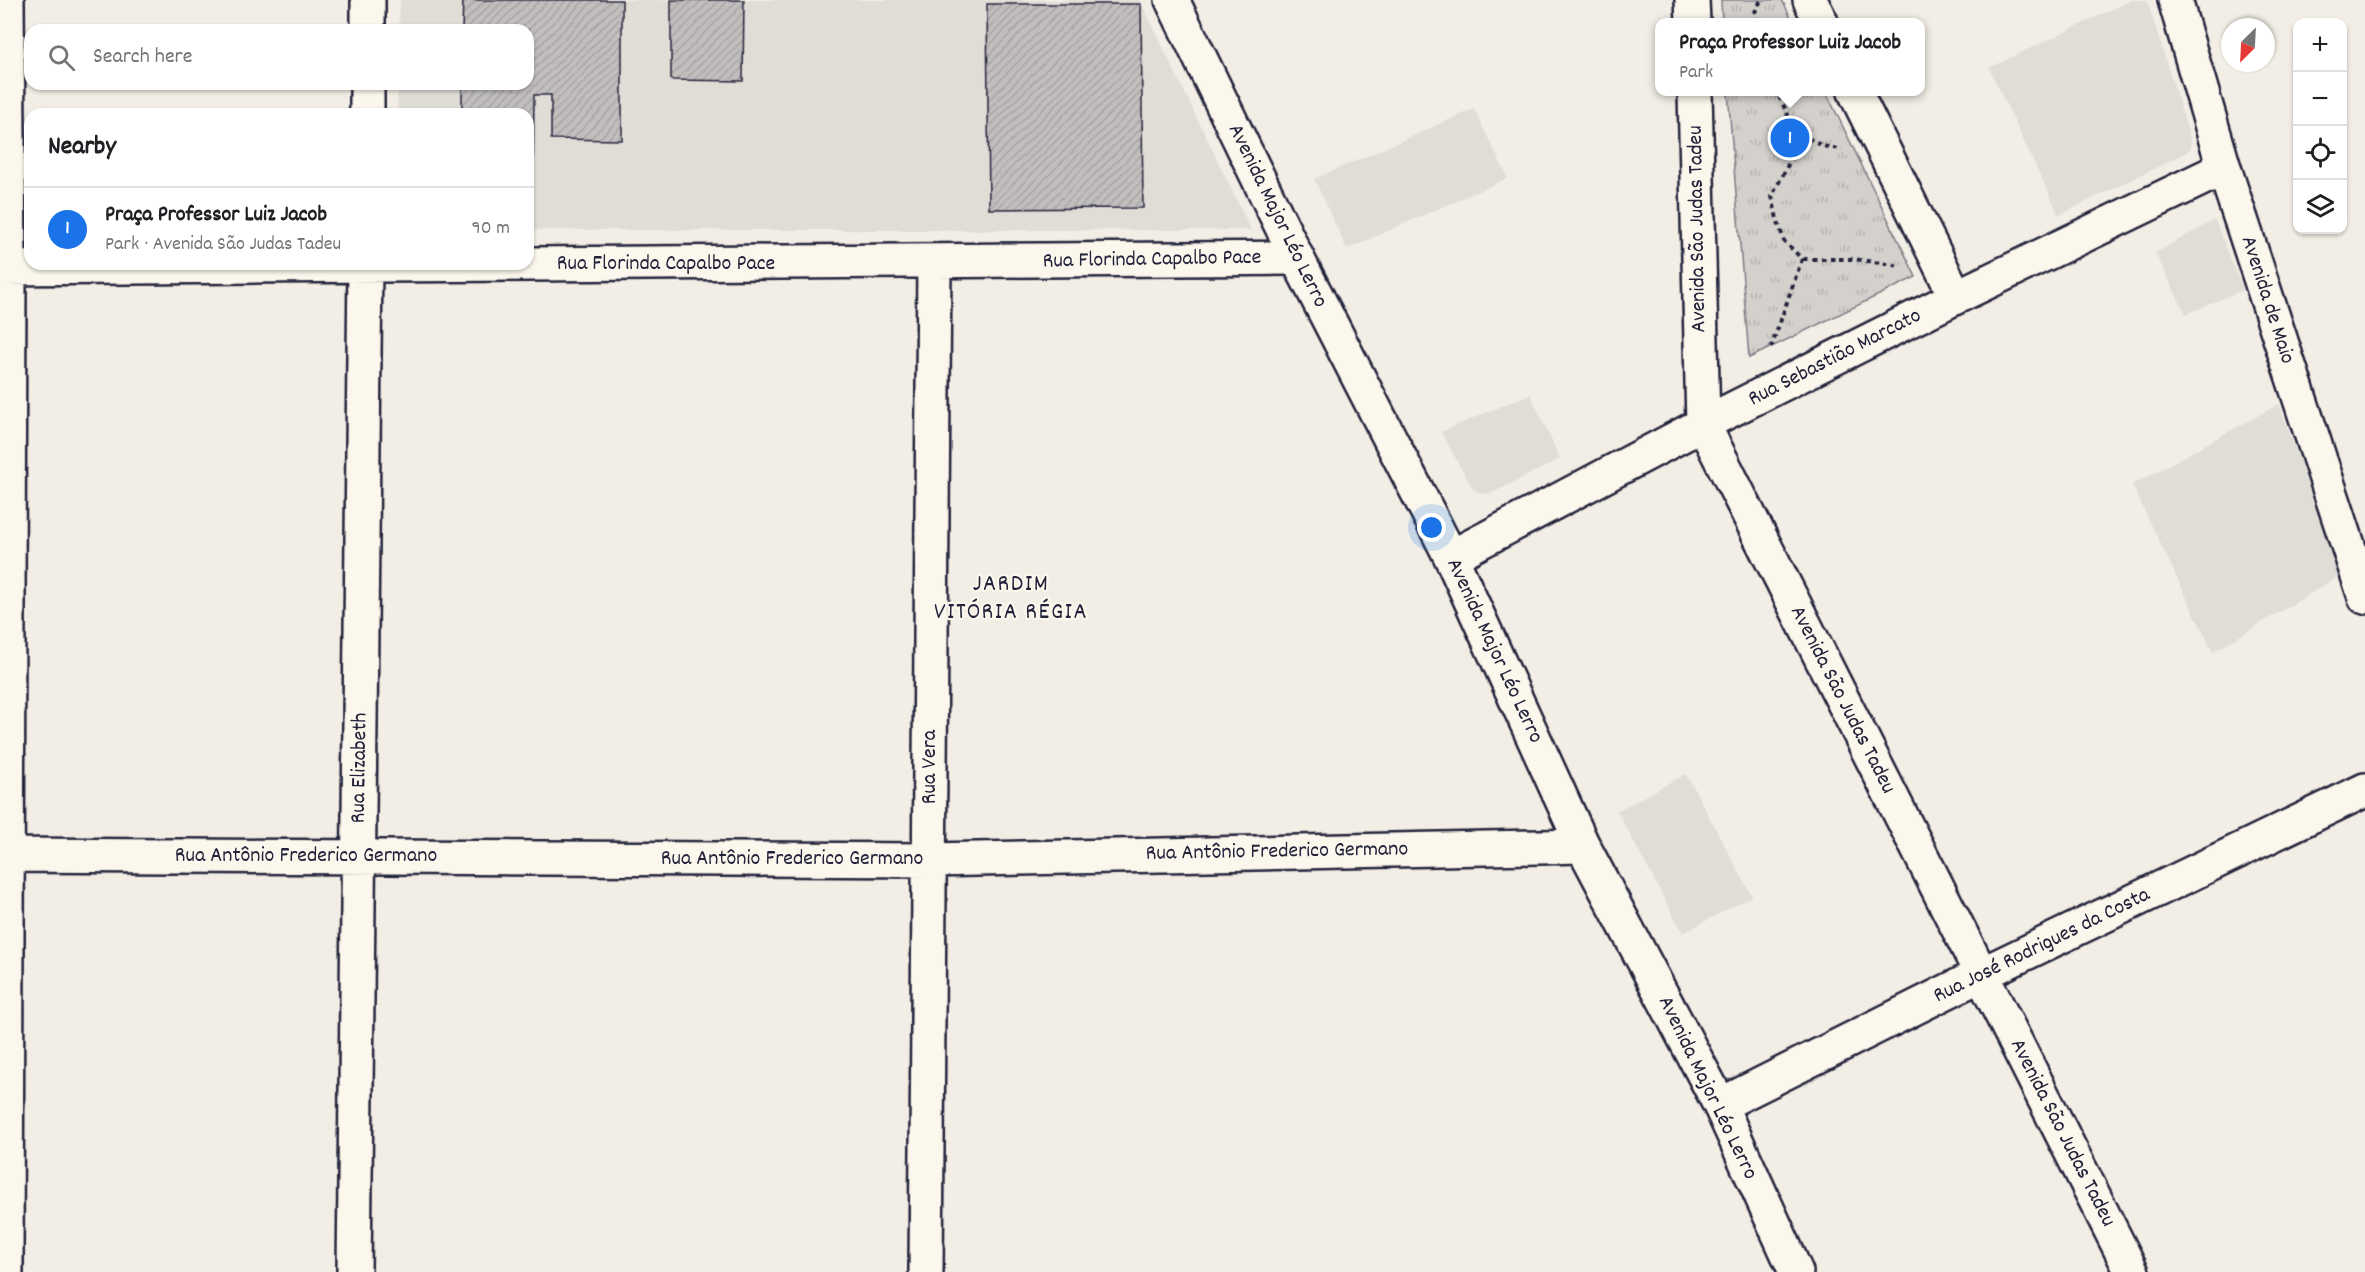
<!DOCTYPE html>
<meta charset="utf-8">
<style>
:root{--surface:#fff;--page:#f2f2f2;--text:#202124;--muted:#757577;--line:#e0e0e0;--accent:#1a73e8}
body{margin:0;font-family:Dekko,sans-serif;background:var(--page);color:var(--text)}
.controls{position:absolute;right:18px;top:18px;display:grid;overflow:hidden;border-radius:12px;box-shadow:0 2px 4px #0004}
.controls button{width:54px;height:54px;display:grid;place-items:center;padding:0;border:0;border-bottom:2px solid var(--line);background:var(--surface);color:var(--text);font:30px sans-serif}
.compass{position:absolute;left:2221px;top:18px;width:54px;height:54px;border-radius:50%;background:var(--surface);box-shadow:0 2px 4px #0004;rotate:204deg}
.you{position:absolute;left:1432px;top:528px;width:21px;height:21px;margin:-15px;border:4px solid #fff;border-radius:50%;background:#1a73e8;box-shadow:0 0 0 9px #1a73e833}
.badge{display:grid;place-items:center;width:39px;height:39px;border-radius:50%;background:var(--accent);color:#fff;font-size:20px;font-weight:700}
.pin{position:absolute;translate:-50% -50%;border:3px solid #fff;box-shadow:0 2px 6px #0006}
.popup{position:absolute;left:1655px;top:18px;width:270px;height:78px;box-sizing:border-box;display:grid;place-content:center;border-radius:12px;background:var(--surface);filter:drop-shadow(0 2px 4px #0005);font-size:20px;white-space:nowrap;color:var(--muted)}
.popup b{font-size:22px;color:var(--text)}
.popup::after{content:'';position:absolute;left:50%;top:100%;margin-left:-12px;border:12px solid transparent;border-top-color:var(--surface)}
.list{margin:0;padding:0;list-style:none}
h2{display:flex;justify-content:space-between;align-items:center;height:78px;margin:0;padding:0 24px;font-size:26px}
h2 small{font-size:20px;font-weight:400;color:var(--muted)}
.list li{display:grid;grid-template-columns:39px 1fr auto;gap:18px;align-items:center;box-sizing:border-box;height:84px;padding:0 24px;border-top:2px solid var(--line)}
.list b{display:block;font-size:22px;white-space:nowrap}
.list p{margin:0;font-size:20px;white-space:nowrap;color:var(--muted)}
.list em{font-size:20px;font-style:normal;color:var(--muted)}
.icon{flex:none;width:33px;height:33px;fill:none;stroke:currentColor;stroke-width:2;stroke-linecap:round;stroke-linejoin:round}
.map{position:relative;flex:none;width:2365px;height:1272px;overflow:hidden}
.search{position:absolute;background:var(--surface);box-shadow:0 2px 4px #0004;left:24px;top:24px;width:510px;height:66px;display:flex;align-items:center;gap:15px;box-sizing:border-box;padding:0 21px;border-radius:18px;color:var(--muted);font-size:22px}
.panel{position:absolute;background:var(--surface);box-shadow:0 2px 4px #0004;left:24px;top:108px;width:510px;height:162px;border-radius:18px}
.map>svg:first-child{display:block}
.built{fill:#e0dcd6}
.park{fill:url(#park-tufts);stroke:#7b7a84;stroke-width:1.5}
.building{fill:url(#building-hatch);stroke:#22223b;stroke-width:1.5}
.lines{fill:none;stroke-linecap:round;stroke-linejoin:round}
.minor-casing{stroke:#22223b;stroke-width:38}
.tertiary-casing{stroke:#22223b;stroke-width:38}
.secondary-casing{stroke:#22223b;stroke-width:38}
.path{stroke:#22223b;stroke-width:4;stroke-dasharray:4.5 4.5;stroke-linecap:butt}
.minor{stroke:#fbf7ec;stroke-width:33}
.tertiary{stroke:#fbf7ec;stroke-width:33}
.secondary{stroke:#fbf7ec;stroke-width:33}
.labels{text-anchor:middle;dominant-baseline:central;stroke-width:4.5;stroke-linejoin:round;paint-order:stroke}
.street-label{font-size:22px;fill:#22223b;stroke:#fbf7ec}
.neighbourhood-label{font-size:24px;letter-spacing:1.5px;fill:#22223b;stroke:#fbf7ec}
</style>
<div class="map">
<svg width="2365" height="1272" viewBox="0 0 2365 1272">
<defs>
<pattern id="park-tufts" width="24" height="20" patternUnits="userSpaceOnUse" patternTransform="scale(1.5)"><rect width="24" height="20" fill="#d4d1cc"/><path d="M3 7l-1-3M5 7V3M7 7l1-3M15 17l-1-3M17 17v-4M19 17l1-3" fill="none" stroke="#b6b3b0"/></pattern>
<pattern id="building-hatch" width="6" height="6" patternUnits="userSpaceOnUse" patternTransform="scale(1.5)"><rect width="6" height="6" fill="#c2bebe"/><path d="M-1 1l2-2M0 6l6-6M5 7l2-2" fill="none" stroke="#a6a3a4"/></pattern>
</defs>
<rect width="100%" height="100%" fill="#f2eee5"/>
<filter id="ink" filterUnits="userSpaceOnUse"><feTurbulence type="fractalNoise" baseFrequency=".0167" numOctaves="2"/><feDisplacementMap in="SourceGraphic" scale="12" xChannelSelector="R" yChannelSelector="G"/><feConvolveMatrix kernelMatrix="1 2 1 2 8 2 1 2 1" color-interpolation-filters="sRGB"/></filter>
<g filter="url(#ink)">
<path class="built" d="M400,0H1140L1251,230H528V114H397L398,84H528V30H399Z
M2132,0H2147L2191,141L2190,149L2180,156L2059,215L1989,68Z
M1474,109L1508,178L1347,249L1314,179Z
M2215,220L2243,290L2186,314L2155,253Z
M1530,394L1560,459L1494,492L1483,494L1473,489L1441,432Z
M2279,404L2341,575L2213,652L2132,485Z
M1686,774L1752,896L1683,933L1617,811Z"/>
<path class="park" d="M1721,0H1782L1793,22H1722Z
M1728,92H1826L1916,277L1749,358Z"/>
<path class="building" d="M463,0H622V140L551,139V95H534L533,176H528V114H462V84H528V30H462Z
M671,0H744L743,81L671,80Z
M987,4H1141L1143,208L989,209Z"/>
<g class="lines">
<g class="minor-casing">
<path id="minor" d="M1692,0L1693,22
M1810,0L1821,22
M368,30V0
M1695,92L1703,424L2132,1272
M1855,92L1956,297
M367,114V84
M0,268L1297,258
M1451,557L1703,424L1956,297L2224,168
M0,855L930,860L1583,846
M1720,1105L1982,974L2365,790
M6,1272L9,268L7,0
M354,1272L365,264
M926,1272L934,262"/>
</g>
<g class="tertiary-casing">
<path id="tertiary" d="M1172,0L1297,258L1451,557L1583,846L1720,1105L1796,1272"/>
</g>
<g class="secondary-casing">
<path id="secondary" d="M2175,0L2224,168L2365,597"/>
</g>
<path class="path" d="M1757,22L1755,12L1761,0
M1790,118C1804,137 1817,148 1842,149
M1803,259H1854L1900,266
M1771,348L1802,259L1784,241L1777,219L1772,196L1796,149L1788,115L1777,92"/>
<use href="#minor" class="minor"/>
<use href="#tertiary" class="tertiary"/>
<use href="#secondary" class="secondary"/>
</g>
</g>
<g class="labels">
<g class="street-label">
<text transform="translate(1277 216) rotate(64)">Avenida Major Léo Lerro</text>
<text transform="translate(1698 229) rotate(-91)">Avenida São Judas Tadeu</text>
<text transform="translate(1152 260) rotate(-1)">Rua Florinda Capalbo Pace</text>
<text x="666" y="264">Rua Florinda Capalbo Pace</text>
<text transform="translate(2267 300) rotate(72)">Avenida de Maio</text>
<text transform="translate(1835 358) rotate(-27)">Rua Sebastião Marcato</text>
<text transform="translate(1494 651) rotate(65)">Avenida Major Léo Lerro</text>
<text transform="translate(1842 700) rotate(63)">Avenida São Judas Tadeu</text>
<text transform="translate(930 767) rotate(-90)">Rua Vera</text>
<text transform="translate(360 768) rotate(-89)">Rua Elizabeth</text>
<text transform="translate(1277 852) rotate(-1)">Rua Antônio Frederico Germano</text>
<text x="306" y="856">Rua Antônio Frederico Germano</text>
<text x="792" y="859">Rua Antônio Frederico Germano</text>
<text transform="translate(2042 946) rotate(-26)">Rua José Rodrigues da Costa</text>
<text transform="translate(1707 1088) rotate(64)">Avenida Major Léo Lerro</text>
<text transform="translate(2062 1133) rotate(63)">Avenida São Judas Tadeu</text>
</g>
<g class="neighbourhood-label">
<text x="1011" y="585">JARDIM<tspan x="1011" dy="28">VITÓRIA RÉGIA</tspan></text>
</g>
</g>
</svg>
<div class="controls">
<button>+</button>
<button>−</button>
<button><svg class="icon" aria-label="locate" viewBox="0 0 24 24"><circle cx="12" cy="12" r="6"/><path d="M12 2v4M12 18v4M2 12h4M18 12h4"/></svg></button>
<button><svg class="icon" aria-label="layers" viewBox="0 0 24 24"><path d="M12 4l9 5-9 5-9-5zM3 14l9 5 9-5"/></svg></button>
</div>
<svg class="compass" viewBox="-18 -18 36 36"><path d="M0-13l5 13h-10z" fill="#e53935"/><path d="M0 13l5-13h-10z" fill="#757577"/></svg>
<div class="you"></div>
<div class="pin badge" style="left:1790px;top:138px">1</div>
<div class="popup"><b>Praça Professor Luiz Jacob</b>Park</div>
<div class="search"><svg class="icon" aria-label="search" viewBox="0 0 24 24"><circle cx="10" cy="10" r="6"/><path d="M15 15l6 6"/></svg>Search here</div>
<section class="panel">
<h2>Nearby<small></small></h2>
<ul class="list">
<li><span class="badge">1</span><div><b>Praça Professor Luiz Jacob</b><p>Park · Avenida São Judas Tadeu</p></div><em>90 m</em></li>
</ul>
</section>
</div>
